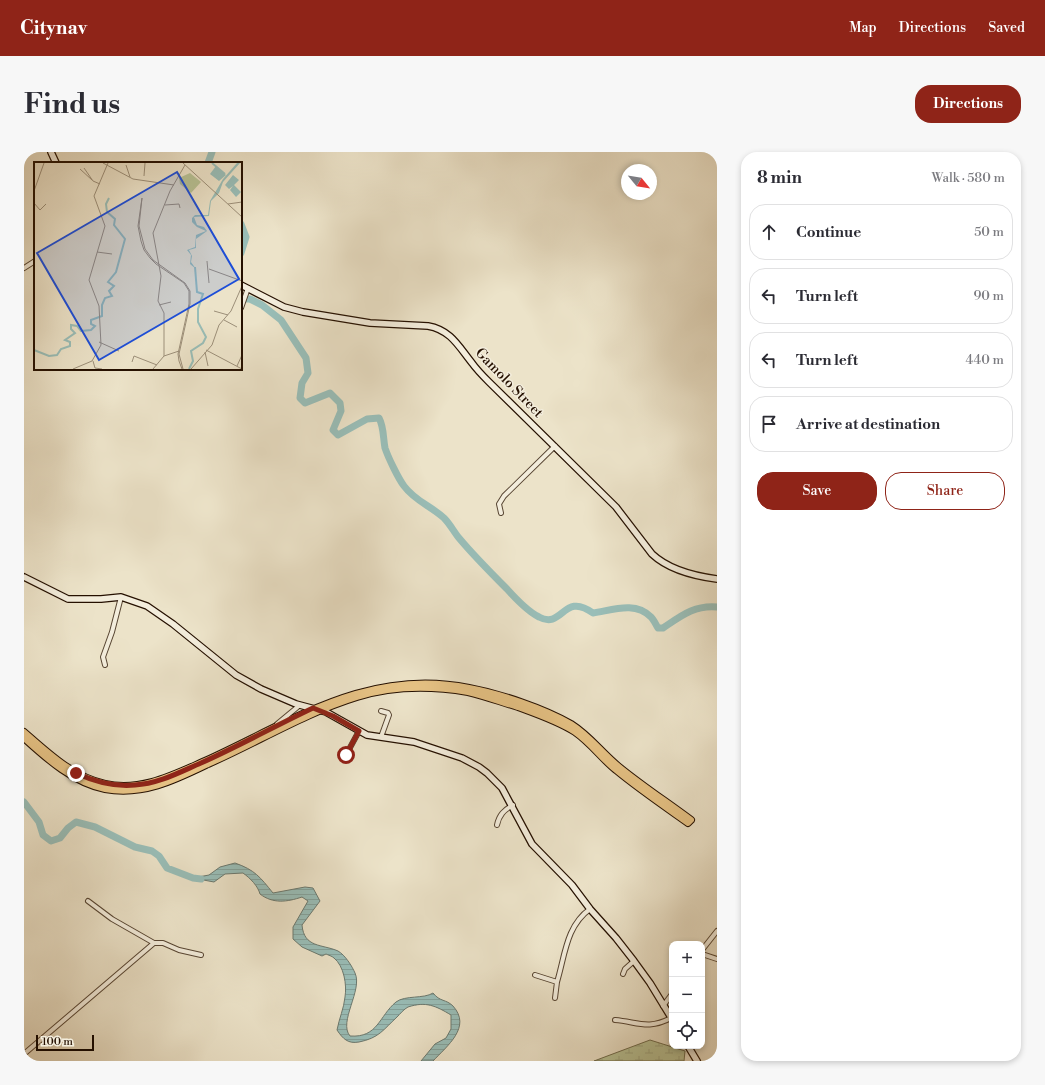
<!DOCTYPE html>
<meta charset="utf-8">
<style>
:root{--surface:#fff;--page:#f7f7f7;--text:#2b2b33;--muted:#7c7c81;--line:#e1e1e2;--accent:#8f2418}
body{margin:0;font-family:"Libre Bodoni",serif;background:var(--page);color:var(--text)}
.controls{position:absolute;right:12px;bottom:12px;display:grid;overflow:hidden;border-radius:8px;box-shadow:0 2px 6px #0003}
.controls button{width:36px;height:36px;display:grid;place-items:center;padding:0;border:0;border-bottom:1px solid var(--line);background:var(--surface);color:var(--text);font:20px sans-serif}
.compass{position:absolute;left:597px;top:12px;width:36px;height:36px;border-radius:50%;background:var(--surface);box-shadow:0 2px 6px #0003;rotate:120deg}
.scale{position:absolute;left:12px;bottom:10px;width:58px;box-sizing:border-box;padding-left:4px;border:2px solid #251000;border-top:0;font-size:11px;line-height:14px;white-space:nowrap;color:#251000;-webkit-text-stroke:3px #f3eddc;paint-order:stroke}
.stop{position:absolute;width:12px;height:12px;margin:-9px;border:3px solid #8f2418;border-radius:50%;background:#fff}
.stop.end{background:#8f2418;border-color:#fff;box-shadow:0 1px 4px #0008}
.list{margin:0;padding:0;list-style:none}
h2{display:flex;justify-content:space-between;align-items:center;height:52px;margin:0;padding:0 16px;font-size:17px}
h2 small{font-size:13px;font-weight:400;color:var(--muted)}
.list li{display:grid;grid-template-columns:26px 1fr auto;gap:12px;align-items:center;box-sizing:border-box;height:56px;margin:0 8px 8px;padding:0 8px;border:1px solid var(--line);border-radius:16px}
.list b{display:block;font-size:15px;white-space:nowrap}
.list em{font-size:13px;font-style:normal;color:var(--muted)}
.actions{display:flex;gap:8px;padding:12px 16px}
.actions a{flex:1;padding:9px 0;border:1px solid var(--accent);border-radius:16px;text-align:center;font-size:14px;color:var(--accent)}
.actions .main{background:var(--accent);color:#fff}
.icon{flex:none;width:22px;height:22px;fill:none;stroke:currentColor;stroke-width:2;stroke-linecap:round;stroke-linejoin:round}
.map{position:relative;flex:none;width:693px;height:909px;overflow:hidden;border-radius:16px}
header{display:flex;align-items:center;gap:24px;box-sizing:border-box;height:56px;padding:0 20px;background:var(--accent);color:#fff}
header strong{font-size:19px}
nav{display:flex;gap:22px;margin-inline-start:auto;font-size:14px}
.intro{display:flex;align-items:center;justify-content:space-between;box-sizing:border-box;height:96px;padding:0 24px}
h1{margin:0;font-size:28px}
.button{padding:10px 18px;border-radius:16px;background:var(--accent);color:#fff;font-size:14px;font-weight:700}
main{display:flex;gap:24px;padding:0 24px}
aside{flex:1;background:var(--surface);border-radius:16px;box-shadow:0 2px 6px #0003}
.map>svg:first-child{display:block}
.wetland{fill:url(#wetland-marsh);stroke:#6e6a4b}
.water{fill:url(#water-rules);stroke:#6b786e}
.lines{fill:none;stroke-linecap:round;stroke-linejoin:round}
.river{stroke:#99beb8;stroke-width:7}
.street-casing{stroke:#574532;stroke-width:6}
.secondary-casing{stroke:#251000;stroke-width:8}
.primary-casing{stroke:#251000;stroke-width:8}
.street{stroke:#f3eddc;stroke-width:4}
.secondary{stroke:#f3eddc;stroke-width:5.5}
.primary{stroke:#e6c284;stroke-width:6}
.route{stroke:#8f2418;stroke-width:5}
.labels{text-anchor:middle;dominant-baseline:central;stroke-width:3;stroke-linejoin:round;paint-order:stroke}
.street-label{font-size:14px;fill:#251000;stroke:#f3eddc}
.inset-river{fill:none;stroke:#99beb8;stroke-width:2}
.inset-road{fill:none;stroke:#9c8f79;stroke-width:1}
.view{fill:#1d4ed8;fill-opacity:0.15;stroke:#1d4ed8;stroke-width:2}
.inset-edge{fill:none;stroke:#251000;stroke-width:2}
</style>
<header>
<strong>Citynav</strong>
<nav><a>Map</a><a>Directions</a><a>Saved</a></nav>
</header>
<div class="intro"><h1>Find us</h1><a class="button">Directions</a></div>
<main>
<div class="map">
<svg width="693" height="909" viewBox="0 0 693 909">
<defs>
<pattern id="wetland-marsh" width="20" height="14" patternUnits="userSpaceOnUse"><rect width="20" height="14" fill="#b8c396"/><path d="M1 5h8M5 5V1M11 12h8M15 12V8" fill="none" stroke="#9ea680"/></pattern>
<pattern id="water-rules" width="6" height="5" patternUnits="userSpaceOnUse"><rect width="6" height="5" fill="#99beb8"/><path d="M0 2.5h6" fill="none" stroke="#84a29c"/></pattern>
</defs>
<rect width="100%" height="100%" fill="#ece3c9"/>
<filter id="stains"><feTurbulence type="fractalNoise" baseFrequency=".005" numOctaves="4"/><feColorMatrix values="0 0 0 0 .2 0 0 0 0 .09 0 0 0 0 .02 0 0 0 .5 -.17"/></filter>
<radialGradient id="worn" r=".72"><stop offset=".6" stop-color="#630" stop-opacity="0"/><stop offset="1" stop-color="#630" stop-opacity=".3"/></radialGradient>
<path class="wetland" d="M626,888L661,899L660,909H570Z"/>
<path class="water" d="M211,711C231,718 236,725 249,741L281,735L289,736L296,749L278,773C280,796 298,792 314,799C321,803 328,814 331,821C339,838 314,870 326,884C354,886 355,864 372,850C381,843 400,847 409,841C416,850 422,847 429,854C448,875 423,894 409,909H397L411,892L422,886L427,877V863C412,854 402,849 384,855C380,857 376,862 373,865C359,878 355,886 335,890C324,892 319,887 313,878C315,867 320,856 321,845C323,833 320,814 310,806C308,804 304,803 302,802L298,804L278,795L269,787V775L284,749L278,745C263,750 249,752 236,742C234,734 226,726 219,721L201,722L190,730L169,726L185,723L196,715Z"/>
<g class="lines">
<path class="river" d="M184,11L188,0
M217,72L222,85L217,101
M217,147H226L238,153L257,168L282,206L284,221L278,231L276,246L281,251L306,241L316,251L317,259L309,278L314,283L343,267L355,266C360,275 359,286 361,296C364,305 374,326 380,334C391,349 407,354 420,366C426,372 430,380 435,386C450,404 466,420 483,437C492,447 503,459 515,465C539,478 539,439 569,461C589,458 611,449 627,465C630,468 632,473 634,476H639C657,464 670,453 693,455
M0,650L15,670L19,683L27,689L36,686L44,676L52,670L71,675L111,695L128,699L135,704L143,716L169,726L177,727"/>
<g class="street-casing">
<path id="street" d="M0,116L11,109
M217,156L224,136
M477,361L475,352L480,344L531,294
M81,513L79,505L88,480L97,445
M253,572L276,553
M357,585L365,563L364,561L357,559
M322,603L335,579
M473,673C475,663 480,658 489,653
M64,749L88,767L130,791
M678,798L693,779
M678,802L693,807
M599,822L601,817L610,809
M511,823L533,830C541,804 542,774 566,757
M531,846L533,830
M639,854L648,842
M591,868C614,870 624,878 647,866
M0,902L130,791H139L155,798L177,803"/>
</g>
<g class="secondary-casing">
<path id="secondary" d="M27,0L32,11
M217,133L260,155L279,160L346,171L404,174C427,178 435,195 448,211C453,218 459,224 465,230L592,355L628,402C645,418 670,424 693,427
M0,425L44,447H77L97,445L123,454L149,472L212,523L237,537L272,552L302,560L343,583L390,590L438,606L455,615L463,621L478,636L508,692L548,733L566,757L592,786L610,809L626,831L648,867
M664,894L673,909"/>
</g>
<g class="primary-casing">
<path id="primary" d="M0,580C24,601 49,625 81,632C117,640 149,623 181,609C267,570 345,515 445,536C477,542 519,556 547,572C566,584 577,600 594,614C617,633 643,650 667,668L664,671C640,654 615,637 592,618C578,607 567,591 551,580C534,569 513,562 494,555C477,550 461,544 444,540C408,534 368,534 333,545C281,561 234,590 184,612C151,628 119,644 81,637C50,631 23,607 0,586"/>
</g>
<use href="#street" class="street"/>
<use href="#secondary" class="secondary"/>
<use href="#primary" class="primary"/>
</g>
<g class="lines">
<path class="route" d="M52,621C71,630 90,635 111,633C134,632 156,620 177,611C215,594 251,574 289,556L309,564L335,579L322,603"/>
</g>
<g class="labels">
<g class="street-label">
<text transform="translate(485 231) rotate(46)">Gamolo Street</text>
</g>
</g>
<g transform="translate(10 10)">
<rect width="208" height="208" fill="#ece3c9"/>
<path d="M156,11L167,20L157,31L146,22L145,16Z" fill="#b8c396"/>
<path d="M203,1H206L189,20L185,31L177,39L175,54L160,55L163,63L170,65L173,69L162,77V86L155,88L158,94L157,100L162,107L156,102L157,93L153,88L161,85L162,73L172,69L163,65L158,60V56L161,53H174L176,39L189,17ZM182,4L192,13L185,19L176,12ZM199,13L205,18L200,23L207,30L202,35L196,28L199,24L195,27L191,23Z" fill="#99beb8"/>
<path class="inset-river" d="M178,1L191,12M0,188L15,194L23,193L27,187L36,184V180L31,178L41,171L37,167V163L43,164L47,169L57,168L61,164L57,162V158L68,154V143L71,136L78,134L75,129L80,124L74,120L82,110L91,77L80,63L81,57L73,50L72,42L75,36M155,207L159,199L157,189L169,181L172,175L164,160V147L169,132L163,130L161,105"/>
<path class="inset-road" d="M69,1L99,17L140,23M149,1L208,55M92,3L96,15M50,6L59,19L66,22M46,7L58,18M110,14L111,1M0,29L10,1M0,41L6,48L12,42M194,42L208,40M131,43L145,42L146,46M63,90L78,92M173,99L175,121M175,107L208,119M125,143L137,140M180,149L194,153M190,158L203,165M65,180L85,189M172,188L208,207M171,190L174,204M130,194L145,189M59,199L61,206L68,207M98,200L100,194L123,203M203,204L208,193M39,207L58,199L67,183L65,144L55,118L71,64L60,34L74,1M119,207L130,194V151L124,139L127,114L119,71L136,29L151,3M148,207L145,199L144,192L155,142V129L150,121L122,102L116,96L110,88L107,79L104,64L108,36L105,64L111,87L119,98L151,121L156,129V142L145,192L149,207M157,207L178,183L185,163L197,149L208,124"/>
<path class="view" d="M143,10L205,117L65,198L3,91Z"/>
<rect width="208" height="208" class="inset-edge"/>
</g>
<rect width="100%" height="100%" filter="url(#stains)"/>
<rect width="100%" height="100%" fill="url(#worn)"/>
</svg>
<div class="controls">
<button>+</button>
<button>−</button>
<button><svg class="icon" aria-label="locate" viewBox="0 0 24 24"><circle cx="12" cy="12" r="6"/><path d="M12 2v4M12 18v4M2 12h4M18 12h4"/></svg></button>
</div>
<svg class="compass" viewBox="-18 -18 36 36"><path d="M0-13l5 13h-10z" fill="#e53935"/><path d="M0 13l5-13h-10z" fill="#7c7c81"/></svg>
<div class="scale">100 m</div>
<div class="stop" style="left:322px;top:603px"></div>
<div class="stop end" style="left:52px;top:621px"></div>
</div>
<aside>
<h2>8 min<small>Walk · 580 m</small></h2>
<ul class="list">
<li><svg class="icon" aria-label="ahead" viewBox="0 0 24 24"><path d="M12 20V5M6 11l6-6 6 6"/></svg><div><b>Continue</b></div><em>50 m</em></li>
<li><svg class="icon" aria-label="left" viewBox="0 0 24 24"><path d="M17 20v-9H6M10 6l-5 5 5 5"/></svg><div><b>Turn left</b></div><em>90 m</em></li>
<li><svg class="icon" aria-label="left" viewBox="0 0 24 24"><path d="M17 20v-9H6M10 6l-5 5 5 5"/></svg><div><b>Turn left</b></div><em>440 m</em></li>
<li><svg class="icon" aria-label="arrive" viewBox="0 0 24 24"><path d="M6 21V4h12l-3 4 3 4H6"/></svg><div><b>Arrive at destination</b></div></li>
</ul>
<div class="actions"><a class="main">Save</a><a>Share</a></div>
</aside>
</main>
